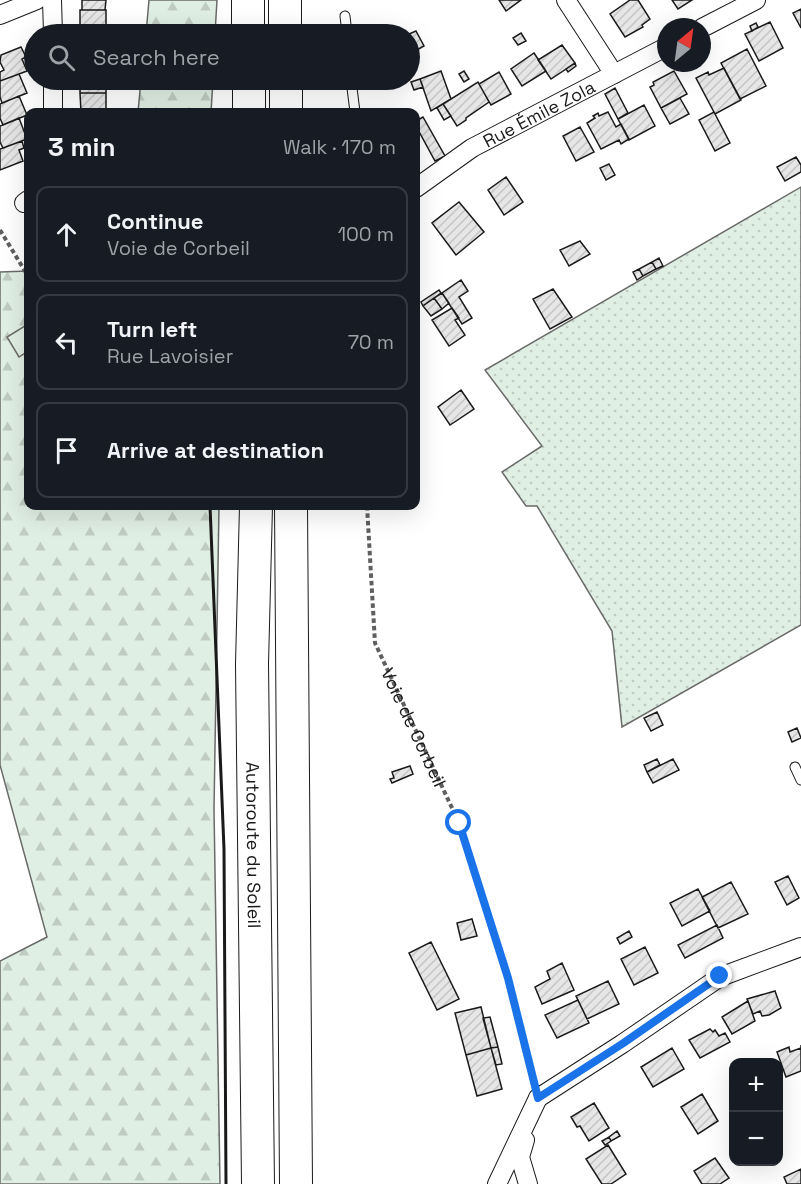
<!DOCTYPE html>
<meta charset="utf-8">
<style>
:root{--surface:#171b24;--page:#20242c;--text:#f1f3f6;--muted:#9ea1a6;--line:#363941}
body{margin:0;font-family:"Space Grotesk",sans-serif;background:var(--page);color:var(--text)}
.controls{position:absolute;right:18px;bottom:18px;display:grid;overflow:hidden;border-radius:12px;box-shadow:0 6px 24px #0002}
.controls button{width:54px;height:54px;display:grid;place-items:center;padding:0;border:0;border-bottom:2px solid var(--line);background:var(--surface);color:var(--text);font:30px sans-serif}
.compass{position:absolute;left:657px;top:18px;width:54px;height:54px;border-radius:50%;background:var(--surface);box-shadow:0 6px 24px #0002;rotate:29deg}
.stop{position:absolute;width:18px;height:18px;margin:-14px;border:4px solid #1a73e8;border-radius:50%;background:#fff}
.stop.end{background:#1a73e8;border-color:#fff;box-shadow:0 2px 6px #0008}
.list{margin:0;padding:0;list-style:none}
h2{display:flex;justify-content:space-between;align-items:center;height:78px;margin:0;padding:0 24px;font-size:26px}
h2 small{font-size:20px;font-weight:400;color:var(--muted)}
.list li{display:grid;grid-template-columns:39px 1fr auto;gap:18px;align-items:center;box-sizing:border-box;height:96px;margin:0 12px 12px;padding:0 12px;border:2px solid var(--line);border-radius:12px}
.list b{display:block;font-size:22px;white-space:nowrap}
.list p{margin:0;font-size:20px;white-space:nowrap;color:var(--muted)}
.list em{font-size:20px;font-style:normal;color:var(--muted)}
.icon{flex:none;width:33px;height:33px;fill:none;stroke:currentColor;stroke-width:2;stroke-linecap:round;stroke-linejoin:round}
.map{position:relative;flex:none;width:801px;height:1184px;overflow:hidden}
.search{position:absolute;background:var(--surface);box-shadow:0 6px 24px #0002;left:24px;top:24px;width:396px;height:66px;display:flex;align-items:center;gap:15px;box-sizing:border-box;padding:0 21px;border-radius:33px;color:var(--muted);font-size:22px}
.panel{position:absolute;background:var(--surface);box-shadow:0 6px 24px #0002;left:24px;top:108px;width:396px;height:402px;border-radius:12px}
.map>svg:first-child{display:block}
.grass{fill:url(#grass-dots);stroke:#6a6a6a;stroke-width:1.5}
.forest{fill:url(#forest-firs);stroke:#6a6a6a;stroke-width:1.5}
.park{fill:#e0efe3;stroke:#6a6a6a;stroke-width:1.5}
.building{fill:url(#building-hatch);stroke:#1a1a1a;stroke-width:1.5}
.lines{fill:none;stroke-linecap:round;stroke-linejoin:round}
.lane-casing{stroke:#1a1a1a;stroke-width:11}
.street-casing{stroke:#1a1a1a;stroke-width:20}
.highway-casing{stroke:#1a1a1a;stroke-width:34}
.path{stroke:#5f5f5f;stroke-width:4;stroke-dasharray:4.5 3;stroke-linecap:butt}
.lane{stroke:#fff;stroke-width:9}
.street{stroke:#fff;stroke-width:18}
.highway{stroke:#fff;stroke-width:32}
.wall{stroke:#1a1a1a;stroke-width:3}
.route{stroke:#1a73e8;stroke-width:8}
.labels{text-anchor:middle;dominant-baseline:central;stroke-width:4.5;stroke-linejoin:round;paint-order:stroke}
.street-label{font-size:18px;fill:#1a1a1a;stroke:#fff}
</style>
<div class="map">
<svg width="801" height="1184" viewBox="0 0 801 1184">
<defs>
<pattern id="grass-dots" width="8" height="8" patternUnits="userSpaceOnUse" patternTransform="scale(1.5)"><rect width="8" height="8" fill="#e0efe3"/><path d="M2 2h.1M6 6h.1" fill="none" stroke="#c0ccc2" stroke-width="1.8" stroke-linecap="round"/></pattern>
<pattern id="forest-firs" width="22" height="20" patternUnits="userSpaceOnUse" patternTransform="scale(1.5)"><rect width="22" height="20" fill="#e0efe3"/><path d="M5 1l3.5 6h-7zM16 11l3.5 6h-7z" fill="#c0ccc2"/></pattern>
<pattern id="building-hatch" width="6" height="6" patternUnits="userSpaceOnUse" patternTransform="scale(1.5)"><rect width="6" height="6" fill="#e6e6e6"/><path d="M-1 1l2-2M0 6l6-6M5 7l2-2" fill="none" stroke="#c5c5c5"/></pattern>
</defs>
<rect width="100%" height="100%" fill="#fff"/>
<path class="grass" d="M801,187V625L622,727L612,631L537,506H526L502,472L542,446L485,370Z"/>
<path class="forest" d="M149,0H217L215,34H146Z
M141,80H213L211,112H138Z
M28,271V506H219L214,809L220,1184H0V961L47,937L0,765V272Z"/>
<path class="park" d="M28,324V351L19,357L7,337Z"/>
<path class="building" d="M82,0H106L105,10H82Z
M499,0H521L506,11Z
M630,0H638L650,19L642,25L643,27L625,37L610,14Z
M672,0H692L678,9Z
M801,9V28L793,13Z
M80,10H106V32H80Z
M770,22L783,48L759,61L745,34Z
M756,23L758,27L752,31L750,26Z
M416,31L424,46L410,54L409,34Z
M80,32H106V34H80Z
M521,33L526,41L518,45L513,38Z
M562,45L575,63L551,79L538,60Z
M21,47L26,57L22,59L27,71L0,81V72L4,70L0,62L1,55Z
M747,49L766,86L740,99L721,63Z
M534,53L546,71L522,86L511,69Z
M575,63L576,66L568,72L566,69Z
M724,68L741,100L715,114L696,78L708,72L709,75Z
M441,71L451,99L431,111L420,79Z
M464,71L469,79L464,82L459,74Z
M674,71L687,94L661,108L650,87L654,85L653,82Z
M499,72L511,94L491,105L479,84Z
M19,74L27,93L2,103L0,97V81Z
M420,79L423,87L414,90L411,82Z
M80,80H106V93H80Z
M478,82L489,102L466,118V120L457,126L443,104Z
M615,88L628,113L618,119L605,94Z
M80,93H106V112H81Z
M19,96L27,115L3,125L0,118V104Z
M680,98L689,114L670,124L661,108Z
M443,104L451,116L444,120L437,108Z
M644,105L655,126L629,140L618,119Z
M608,112L616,127L621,124L629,139L621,144L619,140L601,149L587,123L595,118L593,116L598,113L599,116Z
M714,112L730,143L715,151L699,120Z
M423,117L445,156L435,161L416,126V121Z
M19,118L27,139L3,148L0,142V126Z
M580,127L594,152L576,161L563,136Z
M22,141L24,148L19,150L23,161L0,170V149Z
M796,157L801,165V172L785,181L777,167Z
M609,164L615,175L606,180L600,168Z
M506,177L523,202L504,215L488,190Z
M459,202L484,232L456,255L432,223Z
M580,241L590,254L569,266L560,250Z
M659,258L663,266L656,269L652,262Z
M652,262L656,269L643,276L639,269Z
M639,269L643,276L637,280L633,272Z
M461,280L468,291L459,297L472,318L462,324L442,293Z
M553,289L572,317L550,329L533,299Z
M439,290L441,293L423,306L421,302Z
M442,293L449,303L442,309L434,298Z
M434,298L442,309L431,316L423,306Z
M452,308L459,318L455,320L465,335L449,346L432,320Z
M461,390L474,409L450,425L438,407Z
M657,712L663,725L651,731L644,718Z
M797,728L801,738L792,742L788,732Z
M657,759L660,765L647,772L644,765Z
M673,759L679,770L653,783L647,772Z
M410,766L413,774L392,783L390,779L394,778L392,772Z
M788,876L799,898L787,905L775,882Z
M731,882L748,914L718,928L702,897Z
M698,889L710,911L682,926L670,903Z
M472,919L477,936L461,940L457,923Z
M717,925L723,938L685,958L678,945Z
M629,931L632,937L620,944L617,938Z
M431,942L459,999L437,1010L409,953Z
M645,947L658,973L634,985L621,959Z
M562,963L574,990L542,1004L535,987L550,979L547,971Z
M608,981L619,1004L587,1019L576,996Z
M775,991L781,1008L769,1015L762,1016L760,1011L753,1014L747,999Z
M578,1000L589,1023L557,1038L545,1015Z
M748,1001L755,1021L732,1034L722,1017Z
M481,1007L491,1048L466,1055L455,1013Z
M490,1017L498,1047L491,1048L483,1018Z
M710,1029L713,1032L715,1030L719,1036L725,1033L730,1042L700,1058L689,1040Z
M801,1045V1071L786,1077L777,1052L789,1047L790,1052L801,1048Z
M498,1047L502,1064L496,1065L491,1048Z
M491,1048L502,1089L477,1096L466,1055Z
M672,1048L684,1069L653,1087L641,1067Z
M702,1094L718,1121L698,1134L681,1107Z
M594,1103L609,1128L589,1141L580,1126L577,1127L571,1117Z
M617,1131L620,1136L611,1141L609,1137Z
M609,1137L611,1141L605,1145L602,1141Z
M608,1145L626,1174L611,1184H602L586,1159Z
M715,1158L729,1178L720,1184H702L694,1171Z
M801,1169V1184H787L784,1177Z"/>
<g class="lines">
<g class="lane-casing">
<path id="lane" d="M345,16L347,34
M351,80L355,112
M795,767L801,780"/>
</g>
<g class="street-casing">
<g id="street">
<path d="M52,0L53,34"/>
<path d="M566,0L614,74"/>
<path d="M0,15L37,0"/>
<path d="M702,28L756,0"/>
<path d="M53,80V112"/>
<path id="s2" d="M416,188L472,148L666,47"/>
<path d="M24,203L28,200"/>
<path d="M538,1098L622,1044L720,977L801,947"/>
<path d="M525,1140L520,1157L528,1184"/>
<path d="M497,1184L538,1098"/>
</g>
</g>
<g class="highway-casing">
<g id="highway">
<path d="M248,0V34"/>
<path d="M285,0V34"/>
<path d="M249,80V112"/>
<path d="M286,80V112"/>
<path id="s3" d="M256,506L252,664L258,1184"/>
<path d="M291,506L296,1184"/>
</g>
</g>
<g class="path">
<path d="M0,230L28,276"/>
<path id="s1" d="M367,506L375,643L459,823L508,978L534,1080"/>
</g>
<use href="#lane" class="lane"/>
<use href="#street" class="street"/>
<use href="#highway" class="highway"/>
<path class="wall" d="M210,506L224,849L226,1184"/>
</g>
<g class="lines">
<path class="route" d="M459,823L508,978L538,1098L622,1044L720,976"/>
</g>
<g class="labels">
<g class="street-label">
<text stroke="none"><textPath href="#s2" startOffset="144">Rue Émile Zola</textPath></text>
<text stroke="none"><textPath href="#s1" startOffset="230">Voie de Corbeil</textPath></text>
<text stroke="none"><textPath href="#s3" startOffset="339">Autoroute du Soleil</textPath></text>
</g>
</g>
</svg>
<div class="controls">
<button>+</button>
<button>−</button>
</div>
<svg class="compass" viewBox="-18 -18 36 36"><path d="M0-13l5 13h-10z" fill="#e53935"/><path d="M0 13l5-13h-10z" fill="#9ea1a6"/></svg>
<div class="stop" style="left:459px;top:823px"></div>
<div class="stop end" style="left:720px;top:976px"></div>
<div class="search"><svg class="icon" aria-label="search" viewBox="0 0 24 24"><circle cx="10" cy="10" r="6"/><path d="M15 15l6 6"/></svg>Search here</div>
<section class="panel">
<h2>3 min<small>Walk · 170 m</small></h2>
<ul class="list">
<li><svg class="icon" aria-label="ahead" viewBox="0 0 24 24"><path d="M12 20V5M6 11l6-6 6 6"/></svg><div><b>Continue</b><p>Voie de Corbeil</p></div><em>100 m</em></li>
<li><svg class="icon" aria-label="left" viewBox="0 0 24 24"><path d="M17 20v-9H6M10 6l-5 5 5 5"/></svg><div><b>Turn left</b><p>Rue Lavoisier</p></div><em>70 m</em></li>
<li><svg class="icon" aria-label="arrive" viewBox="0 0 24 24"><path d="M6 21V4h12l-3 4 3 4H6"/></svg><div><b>Arrive at destination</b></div></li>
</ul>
</section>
</div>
